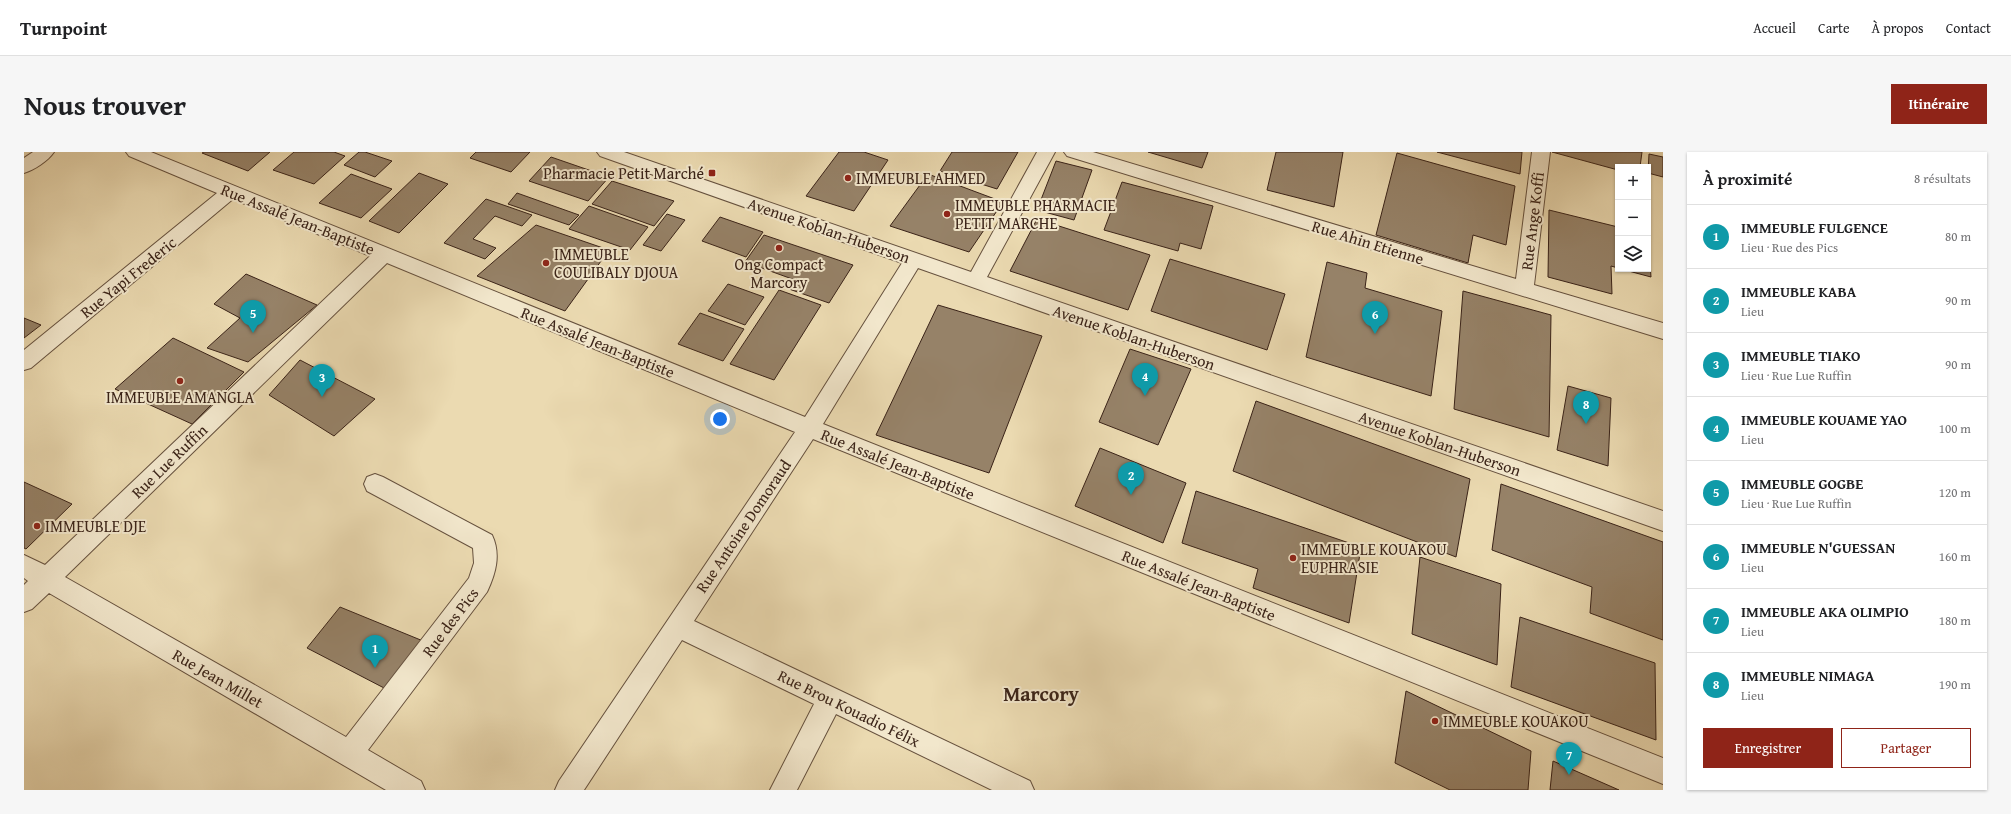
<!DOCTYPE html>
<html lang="fr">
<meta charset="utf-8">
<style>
:root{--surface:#fff;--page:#f6f6f6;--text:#202124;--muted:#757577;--line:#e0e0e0;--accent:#8f2418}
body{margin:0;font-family:"Gentium Book Plus",serif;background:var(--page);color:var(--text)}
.controls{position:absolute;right:12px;top:12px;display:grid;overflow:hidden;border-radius:0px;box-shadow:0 1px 3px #0004}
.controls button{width:36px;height:36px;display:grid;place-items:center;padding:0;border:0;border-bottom:1px solid var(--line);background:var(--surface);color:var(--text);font:20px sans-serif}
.you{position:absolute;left:696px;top:267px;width:14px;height:14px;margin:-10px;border:3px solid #fff;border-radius:50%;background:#1a73e8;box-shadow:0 0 0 6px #1a73e833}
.badge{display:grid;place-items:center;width:26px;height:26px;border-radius:50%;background:var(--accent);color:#fff;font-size:13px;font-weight:700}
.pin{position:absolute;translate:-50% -33px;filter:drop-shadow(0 1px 2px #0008)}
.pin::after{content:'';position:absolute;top:21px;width:14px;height:12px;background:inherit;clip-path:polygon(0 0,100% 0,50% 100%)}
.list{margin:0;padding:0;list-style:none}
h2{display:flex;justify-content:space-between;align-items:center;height:52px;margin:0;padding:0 16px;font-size:17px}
h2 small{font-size:13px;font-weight:400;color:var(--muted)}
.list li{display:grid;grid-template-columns:26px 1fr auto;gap:12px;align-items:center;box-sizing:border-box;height:64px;padding:0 16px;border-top:1px solid var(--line)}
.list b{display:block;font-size:15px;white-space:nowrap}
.list p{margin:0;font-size:13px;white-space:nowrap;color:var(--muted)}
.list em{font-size:13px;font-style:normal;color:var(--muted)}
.actions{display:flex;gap:8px;padding:12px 16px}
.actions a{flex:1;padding:9px 0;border:1px solid var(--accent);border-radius:0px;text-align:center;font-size:14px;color:var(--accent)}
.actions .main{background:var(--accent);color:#fff}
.icon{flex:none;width:22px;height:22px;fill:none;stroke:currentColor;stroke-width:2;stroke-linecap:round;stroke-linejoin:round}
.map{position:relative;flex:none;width:1639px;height:638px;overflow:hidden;border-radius:0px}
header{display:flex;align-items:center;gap:24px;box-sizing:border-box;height:56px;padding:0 20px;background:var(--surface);border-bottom:1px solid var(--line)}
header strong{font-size:19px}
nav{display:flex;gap:22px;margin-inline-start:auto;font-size:14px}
.intro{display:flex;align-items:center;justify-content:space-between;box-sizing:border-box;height:96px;padding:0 24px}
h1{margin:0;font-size:28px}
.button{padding:10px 18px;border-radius:0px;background:var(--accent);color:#fff;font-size:14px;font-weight:700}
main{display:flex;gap:24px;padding:0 24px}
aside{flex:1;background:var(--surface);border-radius:0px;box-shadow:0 1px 3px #0004}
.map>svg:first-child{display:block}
.building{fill:#968268;stroke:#3a2318}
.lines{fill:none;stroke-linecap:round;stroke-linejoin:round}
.minor-casing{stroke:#66513e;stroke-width:2}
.minor{fill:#f2e7cc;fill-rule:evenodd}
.poi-dot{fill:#8f2418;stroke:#f2e7cc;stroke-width:1.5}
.labels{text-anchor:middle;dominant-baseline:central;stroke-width:4;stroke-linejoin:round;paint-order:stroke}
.poi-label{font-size:16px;fill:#3a2318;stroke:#f2e7cc;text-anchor:start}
.street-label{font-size:16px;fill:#3a2318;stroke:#f2e7cc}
.district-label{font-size:20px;font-weight:bold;fill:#3a2318;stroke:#f2e7cc}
</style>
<header>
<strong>Turnpoint</strong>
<nav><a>Accueil</a><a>Carte</a><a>À propos</a><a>Contact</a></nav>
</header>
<div class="intro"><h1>Nous trouver</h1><a class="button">Itinéraire</a></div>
<main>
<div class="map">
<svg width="1639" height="638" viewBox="0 0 1639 638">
<rect width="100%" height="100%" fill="#ebdab1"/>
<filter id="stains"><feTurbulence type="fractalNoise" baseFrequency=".005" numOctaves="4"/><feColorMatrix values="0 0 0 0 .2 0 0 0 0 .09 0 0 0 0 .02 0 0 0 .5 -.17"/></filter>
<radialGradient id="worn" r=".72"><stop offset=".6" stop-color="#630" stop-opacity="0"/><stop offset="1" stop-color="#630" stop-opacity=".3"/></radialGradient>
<path class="building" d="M180,0H246L224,19L178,1Z
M270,0H310L321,4L290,32L249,18Z
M335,0H341L368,9L351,25L320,13Z
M452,0H506L487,20L446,6Z
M815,0H840L864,8L830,59L782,44Z
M928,0H994L973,37L916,19Z
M1124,0H1184L1178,16Z
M1252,0H1319L1310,55L1243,38Z
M1413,0H1498L1496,22Z
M1528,0H1618L1616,15H1594V18Z
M1373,1L1491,34L1482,93L1449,83L1444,111L1352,83Z
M1625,2L1639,5V25L1624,21Z
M527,5L585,25L564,49L505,29Z
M1032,9L1068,18L1050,68L1013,58Z
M395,21L424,32L375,81L345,69Z
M327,22L368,37L337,66L295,51Z
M904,22L979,50L945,100L866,74Z
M588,29L650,49L630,74L568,52Z
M1098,30L1189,54L1177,97L1156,91L1154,99L1080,78Z
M493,41L555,63L545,73L484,52Z
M462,47L508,63L498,74L471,64L449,87L472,96L461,107L420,91Z
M565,54L624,75L606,98L545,77Z
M1525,58L1594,75V116L1587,114L1588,142L1524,125Z
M643,62L661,68L637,99L619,93Z
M696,65L739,80L722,105L678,89Z
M1013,67L1126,103L1104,158L986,119Z
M512,73L585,98L541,159L453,124Z
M1624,82L1627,125L1597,117H1624Z
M740,83L829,113L805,151L765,137L771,128L721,110Z
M1146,107L1261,142L1243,198L1127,159Z
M1303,110L1343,121L1341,136L1418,159L1407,244L1282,205Z
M222,122L293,153L224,210L183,196L216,166L190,152Z
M704,132L740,145L721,173L684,159Z
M755,138L797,153L750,228L706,212Z
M1439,139L1527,163L1525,285L1430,257Z
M914,153L1018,184L965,321L852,283Z
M676,161L720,177L699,209L654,192Z
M0,166L17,173L0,186Z
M149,186L220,220L168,272L91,237Z
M1106,197L1167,217L1134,293L1075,270Z
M276,208L351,247L310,284L245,243Z
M1544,234L1587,246L1584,314L1533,298Z
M1232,249L1446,327L1432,405L1209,319Z
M1076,296L1162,331L1139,391L1051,354Z
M0,330L48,352L2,397L0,396Z
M1477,332L1639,390V488L1566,461L1568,435L1468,398Z
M1172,339L1337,395L1325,471L1229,436L1234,417L1158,391Z
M1396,405L1477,432L1473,513L1388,482Z
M316,455L404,491L362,537L283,496Z
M1496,465L1631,511L1632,588L1487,535Z
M1382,539L1507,599L1504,638H1426L1371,611Z
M1529,609L1595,638H1526Z"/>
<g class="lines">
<g class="minor-casing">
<path id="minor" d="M9,0H30C24,9 10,18 0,21V6Z
M102,0H127L781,265L878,111L576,4L573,0H600L947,120L1013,0H1031L963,125L1639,359V379L894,116L799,272L1639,606V632L789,287L670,469L1006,629L1010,638H968L812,562L773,638H746L790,552L658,488L560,638H531L535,629L771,280L363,111L41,425L322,585L445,426L450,411L449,396L343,339L340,332L343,325L351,322L359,325L468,383C477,402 472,421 463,440L344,598L397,629L401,638H362L25,441L8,457L0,460V433L4,429L0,426V403L21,413L346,104L209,47L7,216L0,218V198L193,41L105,4Z
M1040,0H1069L1492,127L1508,0H1526L1510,133L1639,171V187L1043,4Z"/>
</g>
<use href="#minor" class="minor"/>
</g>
<g class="poi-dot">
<rect x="684" y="17" width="8" height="8" rx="2"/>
<circle cx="824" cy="26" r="4"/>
<circle cx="923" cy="62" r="4"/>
<circle cx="755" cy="96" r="4"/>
<circle cx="522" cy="111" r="4"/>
<circle cx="156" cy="229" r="4"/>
<circle cx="13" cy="374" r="4"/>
<circle cx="1269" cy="406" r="4"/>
<circle cx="1411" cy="569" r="4"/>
</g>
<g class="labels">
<g class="poi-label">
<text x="680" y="21" text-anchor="end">Pharmacie Petit Marché</text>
<text x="832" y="26">IMMEUBLE AHMED</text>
<text x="931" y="53">IMMEUBLE PHARMACIE<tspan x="931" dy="18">PETIT MARCHE</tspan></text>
<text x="530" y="102">IMMEUBLE<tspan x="530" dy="18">COULIBALY DJOUA</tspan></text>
<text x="755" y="112" text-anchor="middle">Ong Compact<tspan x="755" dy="18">Marcory</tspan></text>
<text x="156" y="245" text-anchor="middle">IMMEUBLE AMANGLA</text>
<text x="21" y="374">IMMEUBLE DJE</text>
<text x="1277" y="397">IMMEUBLE KOUAKOU<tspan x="1277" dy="18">EUPHRASIE</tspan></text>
<text x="1419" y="569">IMMEUBLE KOUAKOU</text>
</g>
<g class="street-label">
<text transform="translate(274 67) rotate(22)">Rue Assalé Jean-Baptiste</text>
<text transform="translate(1508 69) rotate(-83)">Rue Ange Koffi</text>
<text transform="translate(805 78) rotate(19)">Avenue Koblan-Huberson</text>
<text transform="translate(1344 90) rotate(17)">Rue Ahin Etienne</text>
<text transform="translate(104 125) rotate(-39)">Rue Yapi Frederic</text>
<text transform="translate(1110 185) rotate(19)">Avenue Koblan-Huberson</text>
<text transform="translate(574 190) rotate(22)">Rue Assalé Jean-Baptiste</text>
<text transform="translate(1416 291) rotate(19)">Avenue Koblan-Huberson</text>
<text transform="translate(145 309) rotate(-44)">Rue Lue Ruffin</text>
<text transform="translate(874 312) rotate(22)">Rue Assalé Jean-Baptiste</text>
<text transform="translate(719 374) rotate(-56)">Rue Antoine Domoraud</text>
<text transform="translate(1175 433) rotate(22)">Rue Assalé Jean-Baptiste</text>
<text transform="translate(426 470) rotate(-53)">Rue des Pics</text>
<text transform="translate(194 526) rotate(30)">Rue Jean Millet</text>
<text transform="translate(825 556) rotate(26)">Rue Brou Kouadio Félix</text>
</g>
<g class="district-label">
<text x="1017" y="541">Marcory</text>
</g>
</g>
<rect width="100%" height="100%" filter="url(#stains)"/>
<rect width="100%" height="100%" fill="url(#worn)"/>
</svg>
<div class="controls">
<button>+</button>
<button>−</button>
<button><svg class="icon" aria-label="layers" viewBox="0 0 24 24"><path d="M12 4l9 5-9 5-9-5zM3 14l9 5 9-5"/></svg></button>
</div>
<div class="you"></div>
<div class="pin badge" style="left:351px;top:516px;background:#0f9aa8">1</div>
<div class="pin badge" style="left:1107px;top:343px;background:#0f9aa8">2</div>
<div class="pin badge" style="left:298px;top:245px;background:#0f9aa8">3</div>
<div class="pin badge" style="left:1121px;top:244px;background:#0f9aa8">4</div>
<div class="pin badge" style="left:229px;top:181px;background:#0f9aa8">5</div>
<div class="pin badge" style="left:1351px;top:182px;background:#0f9aa8">6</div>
<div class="pin badge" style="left:1545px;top:623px;background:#0f9aa8">7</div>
<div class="pin badge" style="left:1562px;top:272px;background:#0f9aa8">8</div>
</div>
<aside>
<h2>À proximité<small>8 résultats</small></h2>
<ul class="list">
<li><span class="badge" style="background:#0f9aa8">1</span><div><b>IMMEUBLE FULGENCE</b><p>Lieu · Rue des Pics</p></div><em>80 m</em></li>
<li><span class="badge" style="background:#0f9aa8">2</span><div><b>IMMEUBLE KABA</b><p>Lieu</p></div><em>90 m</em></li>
<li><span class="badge" style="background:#0f9aa8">3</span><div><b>IMMEUBLE TIAKO</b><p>Lieu · Rue Lue Ruffin</p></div><em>90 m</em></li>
<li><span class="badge" style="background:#0f9aa8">4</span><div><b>IMMEUBLE KOUAME YAO</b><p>Lieu</p></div><em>100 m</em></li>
<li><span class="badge" style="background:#0f9aa8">5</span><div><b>IMMEUBLE GOGBE</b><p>Lieu · Rue Lue Ruffin</p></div><em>120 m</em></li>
<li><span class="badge" style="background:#0f9aa8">6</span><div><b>IMMEUBLE N'GUESSAN</b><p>Lieu</p></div><em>160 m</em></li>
<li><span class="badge" style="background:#0f9aa8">7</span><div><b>IMMEUBLE AKA OLIMPIO</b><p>Lieu</p></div><em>180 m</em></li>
<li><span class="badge" style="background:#0f9aa8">8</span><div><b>IMMEUBLE NIMAGA</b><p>Lieu</p></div><em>190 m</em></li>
</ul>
<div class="actions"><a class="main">Enregistrer</a><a>Partager</a></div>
</aside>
</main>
